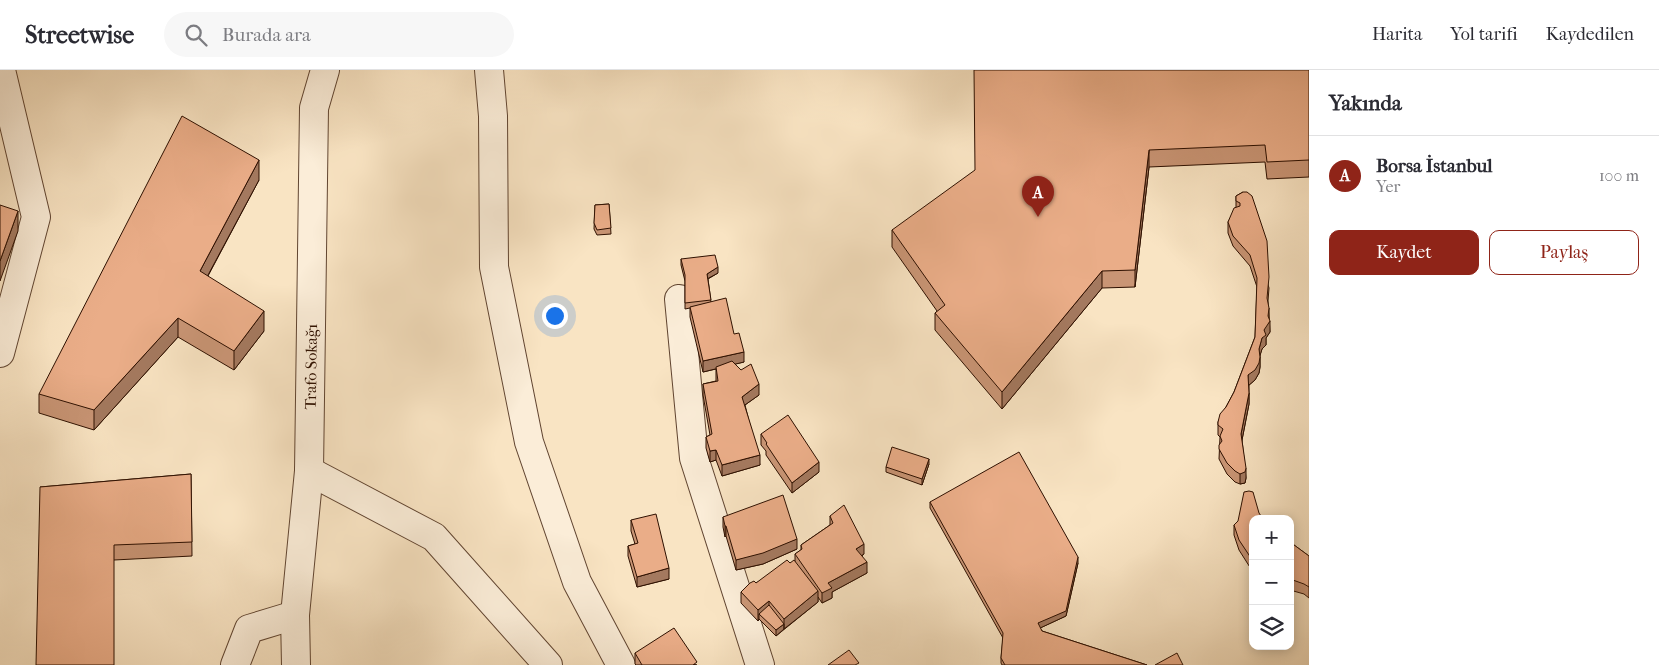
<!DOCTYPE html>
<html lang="tr">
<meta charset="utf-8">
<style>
:root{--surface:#fff;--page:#f7f7f7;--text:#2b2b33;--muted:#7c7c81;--line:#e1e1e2;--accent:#8f2418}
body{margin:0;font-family:"IM FELL French Canon",serif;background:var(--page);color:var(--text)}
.controls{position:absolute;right:15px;bottom:15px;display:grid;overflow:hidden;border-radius:10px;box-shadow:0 2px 12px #0003}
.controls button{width:45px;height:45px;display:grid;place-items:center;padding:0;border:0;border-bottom:1px solid var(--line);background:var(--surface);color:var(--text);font:25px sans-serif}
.you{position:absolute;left:554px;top:245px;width:18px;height:18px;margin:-12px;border:4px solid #fff;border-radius:50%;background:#1a73e8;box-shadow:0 0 0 8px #1a73e833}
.badge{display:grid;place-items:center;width:32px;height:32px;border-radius:50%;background:var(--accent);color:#fff;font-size:16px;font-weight:700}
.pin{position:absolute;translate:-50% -41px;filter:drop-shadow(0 1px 2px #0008)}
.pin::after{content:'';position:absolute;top:26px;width:18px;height:15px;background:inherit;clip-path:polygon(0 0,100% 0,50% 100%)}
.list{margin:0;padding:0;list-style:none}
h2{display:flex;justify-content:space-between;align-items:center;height:65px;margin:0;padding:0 20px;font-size:21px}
h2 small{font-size:16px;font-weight:400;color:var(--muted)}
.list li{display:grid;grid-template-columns:32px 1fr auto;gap:15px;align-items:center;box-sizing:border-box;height:80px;padding:0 20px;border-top:1px solid var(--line)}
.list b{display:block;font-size:19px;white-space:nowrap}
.list p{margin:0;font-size:16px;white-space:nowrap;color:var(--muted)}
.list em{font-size:16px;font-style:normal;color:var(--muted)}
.actions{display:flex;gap:10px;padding:15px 20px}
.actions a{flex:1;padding:11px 0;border:1px solid var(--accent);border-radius:10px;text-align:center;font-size:18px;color:var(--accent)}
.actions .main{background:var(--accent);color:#fff}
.icon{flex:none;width:28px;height:28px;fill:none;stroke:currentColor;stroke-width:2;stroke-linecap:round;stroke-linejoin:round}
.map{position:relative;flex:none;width:1309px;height:595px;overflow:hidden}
header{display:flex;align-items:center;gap:30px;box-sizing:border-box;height:70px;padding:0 25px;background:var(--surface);border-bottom:1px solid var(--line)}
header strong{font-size:24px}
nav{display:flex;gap:28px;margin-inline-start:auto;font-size:18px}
.search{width:350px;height:45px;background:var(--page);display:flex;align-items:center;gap:12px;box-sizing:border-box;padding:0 18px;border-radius:28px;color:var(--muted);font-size:19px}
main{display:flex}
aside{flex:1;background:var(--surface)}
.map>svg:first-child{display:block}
</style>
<header>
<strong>Streetwise</strong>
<div class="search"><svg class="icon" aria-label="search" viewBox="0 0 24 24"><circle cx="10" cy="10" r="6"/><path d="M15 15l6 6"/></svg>Burada ara</div>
<nav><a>Harita</a><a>Yol tarifi</a><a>Kaydedilen</a></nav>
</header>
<main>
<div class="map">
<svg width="1309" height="595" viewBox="0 0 1309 595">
<rect width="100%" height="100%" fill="#f9e4c3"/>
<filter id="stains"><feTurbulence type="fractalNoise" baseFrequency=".004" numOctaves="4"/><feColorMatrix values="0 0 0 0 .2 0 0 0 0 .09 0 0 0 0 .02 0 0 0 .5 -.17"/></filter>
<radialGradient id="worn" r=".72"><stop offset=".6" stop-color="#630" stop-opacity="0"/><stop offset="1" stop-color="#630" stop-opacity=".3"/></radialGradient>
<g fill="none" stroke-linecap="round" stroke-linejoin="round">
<!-- minor casing -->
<g stroke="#614531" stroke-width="30">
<g id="minor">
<path d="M 489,0 L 493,46 L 494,197 L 529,372 L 577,512 L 621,595"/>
<path d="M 679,229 L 694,388 L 760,595"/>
<path d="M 0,283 L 36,147 L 1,0"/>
<path d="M 309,401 L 434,467 L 548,595"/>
<path d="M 235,595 L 249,559 L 295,545"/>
<path id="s1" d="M 296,595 L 295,545 L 309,401 L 314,38 L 325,0"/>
</g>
</g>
<!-- minor -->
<use href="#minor" stroke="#fbedd8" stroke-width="28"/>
</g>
<!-- wall -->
<path fill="#c99575" stroke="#2e1000" d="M 1309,0 L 1309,107 L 1267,109 L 1265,92 L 1149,97 L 1135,217 L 1102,218 L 1002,339 L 935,260 L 935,243 L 937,241 L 892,177 L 892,160 Z
M 259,110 L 208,206 L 264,261 L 234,300 L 178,267 L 94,360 L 39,343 L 39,324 Z
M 1243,122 L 1269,218 L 1268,231 L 1270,262 L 1266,268 L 1266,275 L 1262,279 L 1260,285 L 1260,297 L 1259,303 L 1255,310 L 1249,315 L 1249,334 L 1242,370 L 1246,408 L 1245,413 L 1240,414 L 1235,412 L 1227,404 L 1219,389 L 1220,367 L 1218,365 L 1218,352 L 1234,322 L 1255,267 L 1257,217 L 1250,196 L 1233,176 L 1228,163 L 1228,152 L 1236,138 L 1236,126 Z
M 609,134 L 611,164 L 597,165 L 594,159 L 595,135 Z
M 681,189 L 718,203 L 708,209 L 711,232 L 744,292 L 735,294 L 759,325 L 745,335 L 760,395 L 722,406 L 716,390 L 710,392 L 706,378 L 706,367 L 710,365 L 703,325 L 703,314 L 716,311 L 716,299 L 703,302 L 690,247 L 690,238 L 685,239 L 685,211 L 681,195 Z
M 761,364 L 819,402 L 792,423 L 766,385 L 766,381 L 761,375 Z
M 929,394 L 922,415 L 886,402 L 886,397 Z
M 191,404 L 192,486 L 114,490 L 40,417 Z
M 930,432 L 1078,493 L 1066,546 L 1040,558 L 1042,561 L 1147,595 L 1002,595 L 1001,593 L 1001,588 L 1003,568 L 930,438 Z
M 1259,443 L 1253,449 L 1253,502 L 1239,480 L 1234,465 L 1234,455 Z
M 830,446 L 864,484 L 862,486 L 867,503 L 832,522 L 832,528 L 822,533 L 818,527 L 818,532 L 776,566 L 759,549 L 758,551 L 741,533 L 741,522 L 790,493 L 795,492 L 795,484 L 801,480 L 801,475 L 830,455 Z
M 723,447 L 797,479 L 763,494 L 736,500 L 726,466 L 725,467 L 723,457 Z
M 631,450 L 669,509 L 637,517 L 628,486 L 628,476 L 635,474 L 631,461 Z
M 1290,472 L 1309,486 L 1309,528 L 1304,524 L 1290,520 Z
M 635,583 L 697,595 L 636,595 L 635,594 Z"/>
<!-- shaded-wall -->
<path fill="#a4795f" stroke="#2e1000" d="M 1149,80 L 1149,97 L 1135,217 L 1135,200 Z
M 259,90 L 259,110 L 200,220 L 200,201 Z
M 18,141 L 18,161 L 0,211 L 0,191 Z
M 718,197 L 718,203 L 707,209 L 707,204 Z
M 1102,201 L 1102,218 L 1002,339 L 1002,322 Z
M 1269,238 L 1269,249 L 1268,254 L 1270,251 L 1270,262 L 1266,268 L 1266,275 L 1262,279 L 1259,289 L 1259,279 L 1264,260 Z
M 264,241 L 264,261 L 234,300 L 234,281 Z
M 178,248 L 178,267 L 94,360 L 94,340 Z
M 744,282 L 744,292 L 703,302 L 703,291 Z
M 1260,287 L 1260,297 L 1259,303 L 1255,310 L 1248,316 L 1248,305 Z
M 759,314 L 759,325 L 742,337 L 742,327 Z
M 1249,323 L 1249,334 L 1241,375 L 1241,364 Z
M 716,380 L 716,390 L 710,392 L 710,381 Z
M 760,385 L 760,395 L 722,406 L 722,395 Z
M 929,389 L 929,394 L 922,415 L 922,409 Z
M 819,392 L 819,402 L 792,423 L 792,413 Z
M 1246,398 L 1246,408 L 1245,413 L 1240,414 L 1240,404 Z
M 725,456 L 726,456 L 726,466 L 725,467 Z
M 797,469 L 797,479 L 763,494 L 736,500 L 736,490 Z
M 864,474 L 864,484 L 856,489 L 856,479 Z
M 1078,487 L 1078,493 L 1066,546 L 1038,559 L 1038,553 Z
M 867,492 L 867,503 L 832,522 L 832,528 L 822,533 L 822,523 L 828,513 Z
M 669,498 L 669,509 L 637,517 L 637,507 Z
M 818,521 L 818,532 L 784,559 L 784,549 Z
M 769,531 L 769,541 L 759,544 L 759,549 L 758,551 L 758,540 Z
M 784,554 L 784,559 L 776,566 L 776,560 Z"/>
<!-- building -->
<path fill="#eaad88" stroke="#2e1000" d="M 974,0 L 1309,0 L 1309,90 L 1267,92 L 1265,75 L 1149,80 L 1135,200 L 1102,201 L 1002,322 L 935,243 L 945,235 L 892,160 L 975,100 Z
M 182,46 L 259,90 L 200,201 L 264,241 L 234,281 L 178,248 L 94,340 L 39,324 Z
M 1243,122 L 1247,122 L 1252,126 L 1267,171 L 1269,207 L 1267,228 L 1269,238 L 1268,246 L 1270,251 L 1264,260 L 1266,265 L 1262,268 L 1259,279 L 1260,287 L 1259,293 L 1255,300 L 1248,305 L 1249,323 L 1241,364 L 1246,398 L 1245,402 L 1240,404 L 1235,401 L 1227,393 L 1219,379 L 1219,375 L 1222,371 L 1220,366 L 1223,359 L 1218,355 L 1218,352 L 1220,344 L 1226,337 L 1234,322 L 1255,267 L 1257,208 L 1250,185 L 1233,166 L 1228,152 L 1234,138 L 1240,136 L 1240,133 L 1236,131 L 1236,126 Z
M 609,134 L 611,158 L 597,160 L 594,153 L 595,135 Z
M 0,135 L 18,141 L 0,191 Z
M 715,185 L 718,197 L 707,204 L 711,230 L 685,233 L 685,205 L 681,189 Z
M 726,228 L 734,264 L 739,263 L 744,282 L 703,291 L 690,237 Z
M 732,291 L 741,300 L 751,294 L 759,314 L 742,327 L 760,385 L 722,395 L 716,380 L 710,381 L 706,367 L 712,364 L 703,314 L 718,311 L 716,297 Z
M 788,345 L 819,392 L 792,413 L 766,374 L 767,373 L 761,364 Z
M 892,377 L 929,389 L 922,409 L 886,397 Z
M 1019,382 L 1078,487 L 1066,541 L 1038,553 L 1042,561 L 1147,595 L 1005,595 L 1001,588 L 1003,563 L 930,432 Z
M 191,404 L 192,472 L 114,475 L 114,595 L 36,595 L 40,417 Z
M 1249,421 L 1253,422 L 1259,443 L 1263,449 L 1253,449 L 1253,491 L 1239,470 L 1234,455 L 1238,451 L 1244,422 Z
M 783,425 L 797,469 L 763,483 L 736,490 L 726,456 L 725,456 L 723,447 Z
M 844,435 L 864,474 L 856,479 L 867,492 L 828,513 L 832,518 L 822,523 L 795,484 L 802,479 L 801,475 L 833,453 L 830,446 Z
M 656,444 L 669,498 L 637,507 L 628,476 L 638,473 L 631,450 Z
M 1290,472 L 1309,486 L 1309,517 L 1304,514 L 1290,509 Z
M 787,490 L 790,493 L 794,490 L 818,521 L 784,549 L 769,531 L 758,540 L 741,522 L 750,513 L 754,511 L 756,513 Z
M 769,535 L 784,554 L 776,560 L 759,544 Z
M 674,558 L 697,592 L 693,595 L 642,595 L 635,583 Z
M 849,580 L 859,593 L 855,595 L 828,595 Z
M 1177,583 L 1183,595 L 1155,595 Z"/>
<g text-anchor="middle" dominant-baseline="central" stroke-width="5" stroke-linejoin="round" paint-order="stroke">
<!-- street labels -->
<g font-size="16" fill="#2e1000" stroke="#fbedd8">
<text stroke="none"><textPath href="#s1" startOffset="299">Trafo Sokağı</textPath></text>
</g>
</g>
<rect width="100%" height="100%" filter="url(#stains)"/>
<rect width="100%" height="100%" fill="url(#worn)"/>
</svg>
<div class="controls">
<button>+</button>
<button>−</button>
<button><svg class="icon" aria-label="layers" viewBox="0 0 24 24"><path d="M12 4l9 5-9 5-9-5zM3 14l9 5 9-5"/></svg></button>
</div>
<div class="you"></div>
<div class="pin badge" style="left:1038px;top:147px">A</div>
</div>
<aside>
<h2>Yakında<small></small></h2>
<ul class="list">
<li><span class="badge">A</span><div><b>Borsa İstanbul</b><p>Yer</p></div><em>100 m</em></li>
</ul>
<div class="actions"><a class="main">Kaydet</a><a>Paylaş</a></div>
</aside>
</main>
